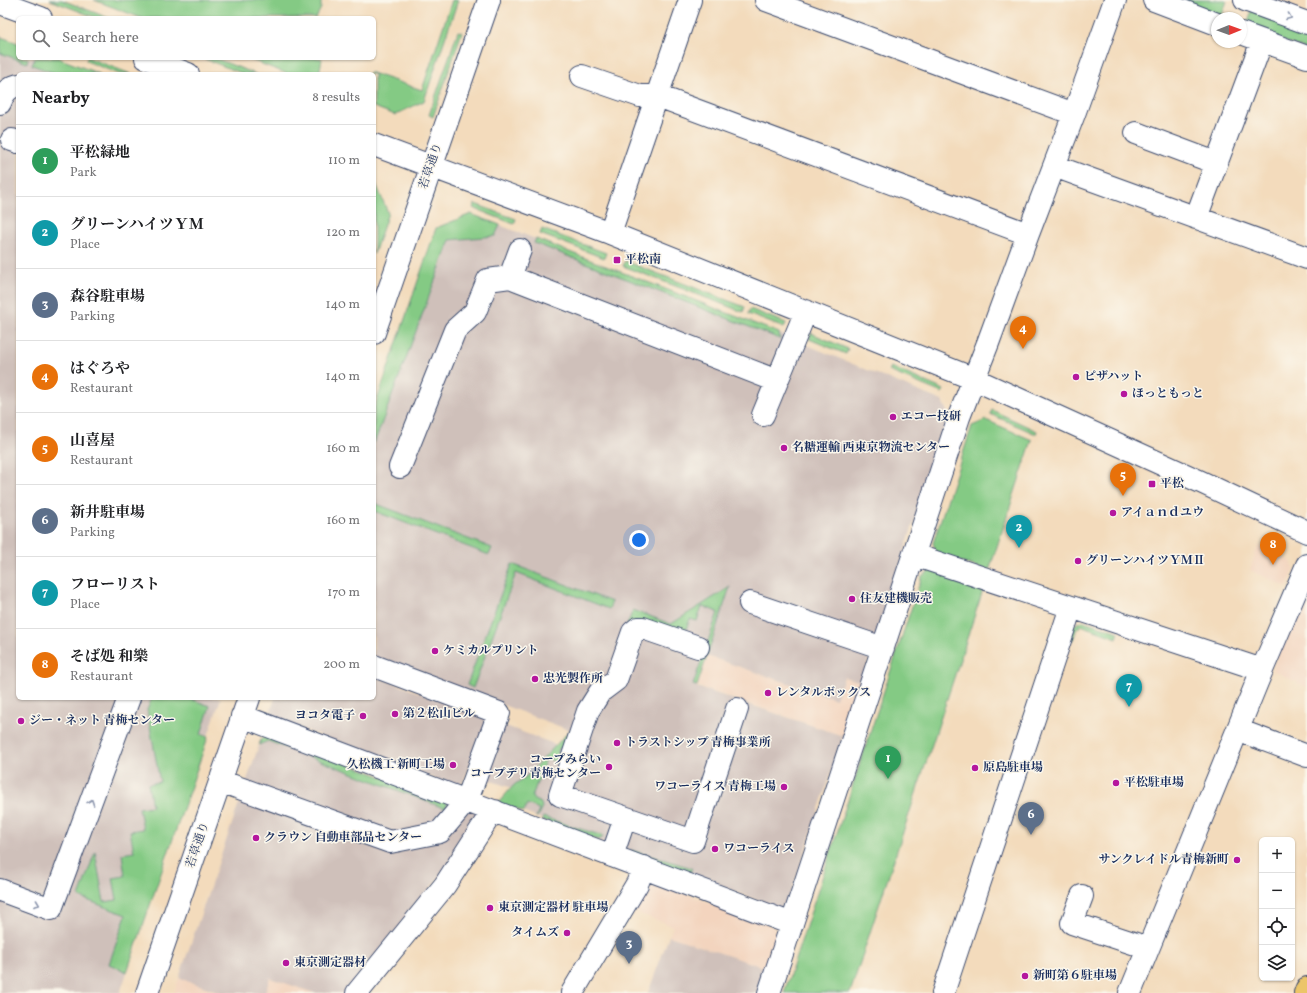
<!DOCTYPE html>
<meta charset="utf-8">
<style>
:root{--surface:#fff;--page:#f6f6f6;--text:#202124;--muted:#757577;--line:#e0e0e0;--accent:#2563eb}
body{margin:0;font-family:Vollkorn,"Noto Serif JP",serif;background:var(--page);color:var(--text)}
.controls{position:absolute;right:12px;bottom:12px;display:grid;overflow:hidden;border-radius:6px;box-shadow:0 1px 3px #0004}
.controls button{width:36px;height:36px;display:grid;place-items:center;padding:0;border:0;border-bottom:1px solid var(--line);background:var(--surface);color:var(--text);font:20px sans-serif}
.compass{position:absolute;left:1211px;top:12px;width:36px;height:36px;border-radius:50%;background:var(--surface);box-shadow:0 1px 3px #0004;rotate:89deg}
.you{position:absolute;left:639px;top:540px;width:14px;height:14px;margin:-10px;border:3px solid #fff;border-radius:50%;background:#1a73e8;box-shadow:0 0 0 6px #1a73e833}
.badge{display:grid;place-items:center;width:26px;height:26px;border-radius:50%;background:var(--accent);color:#fff;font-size:13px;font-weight:700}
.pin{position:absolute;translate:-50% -33px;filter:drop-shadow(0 1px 2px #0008)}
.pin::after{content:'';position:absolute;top:21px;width:14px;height:12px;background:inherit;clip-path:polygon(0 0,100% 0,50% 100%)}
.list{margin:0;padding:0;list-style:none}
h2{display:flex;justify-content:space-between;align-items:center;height:52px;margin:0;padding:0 16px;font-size:17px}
h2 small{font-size:13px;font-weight:400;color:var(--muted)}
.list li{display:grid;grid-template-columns:26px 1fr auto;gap:12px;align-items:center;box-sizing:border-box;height:72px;padding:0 16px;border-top:1px solid var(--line)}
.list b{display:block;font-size:15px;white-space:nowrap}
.list p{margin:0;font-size:13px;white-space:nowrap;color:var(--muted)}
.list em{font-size:13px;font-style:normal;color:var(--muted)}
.icon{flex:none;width:22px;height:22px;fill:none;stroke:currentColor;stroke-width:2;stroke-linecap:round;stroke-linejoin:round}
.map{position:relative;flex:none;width:1307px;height:993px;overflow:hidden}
.search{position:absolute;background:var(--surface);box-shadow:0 1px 3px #0004;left:16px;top:16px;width:360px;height:44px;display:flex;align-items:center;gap:10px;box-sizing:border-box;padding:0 14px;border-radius:6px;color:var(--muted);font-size:15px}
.panel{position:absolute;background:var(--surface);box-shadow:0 1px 3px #0004;left:16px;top:72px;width:360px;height:628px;border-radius:6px}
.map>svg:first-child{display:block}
</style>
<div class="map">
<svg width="1307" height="993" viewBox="0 0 1307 993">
<rect width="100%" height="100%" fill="#fbf7ec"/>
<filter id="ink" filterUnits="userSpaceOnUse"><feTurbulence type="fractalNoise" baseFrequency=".025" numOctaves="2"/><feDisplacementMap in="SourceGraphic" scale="8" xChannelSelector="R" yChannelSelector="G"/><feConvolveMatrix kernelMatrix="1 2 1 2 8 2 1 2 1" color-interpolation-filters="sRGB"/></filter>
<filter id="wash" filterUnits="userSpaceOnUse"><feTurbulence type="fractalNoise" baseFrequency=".012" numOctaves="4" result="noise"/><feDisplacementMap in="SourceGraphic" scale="16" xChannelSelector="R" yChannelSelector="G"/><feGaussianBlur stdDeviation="0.9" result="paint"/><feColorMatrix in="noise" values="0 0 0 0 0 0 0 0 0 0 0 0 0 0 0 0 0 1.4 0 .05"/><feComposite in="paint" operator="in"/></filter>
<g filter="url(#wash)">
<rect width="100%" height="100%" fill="#f3dbbc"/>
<!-- built -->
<path fill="#f3d4be" d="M 1258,546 L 1291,561 L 1294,570 L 1287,587 L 1250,570 Z
M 1307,586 L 1307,687 L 1272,670 Z
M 707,656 L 836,699 L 844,677 L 861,682 L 843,736 L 697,686 Z
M 655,882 L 772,926 L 777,935 L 766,968 L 669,936 L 673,926 L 632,911 L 647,885 Z
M 179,978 L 223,993 L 174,993 Z
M 270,978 L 314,993 L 265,993 Z"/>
<!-- industrial -->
<path fill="#cfc0ba" d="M 0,36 L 18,43 L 18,58 L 58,58 L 100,74 L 18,74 L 18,698 L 221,698 L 120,993 L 0,993 Z
M 471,214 L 783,335 L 942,401 L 949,416 L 861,682 L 844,677 L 836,699 L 707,656 L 697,687 L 843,736 L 787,905 L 780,908 L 498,803 L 512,788 L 483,778 L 503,725 L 557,745 L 569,730 L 374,656 L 374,409 L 436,228 Z
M 374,676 L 482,716 L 486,723 L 463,782 L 455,786 L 274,718 L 271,710 L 275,698 L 374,698 Z
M 269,735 L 485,815 L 351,993 L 314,993 L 270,978 L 265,993 L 223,993 L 179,978 L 261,739 Z
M 669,936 L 766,968 L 758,993 L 648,993 Z"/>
<!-- green -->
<path fill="#84ca84" stroke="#507c71" d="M 50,0 L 62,0 L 109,18 L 97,18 Z
M 94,0 L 321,0 L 321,8 L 316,18 L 141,18 Z
M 452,0 L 458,0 L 424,101 L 395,115 L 374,107 L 374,74 L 368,74 L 369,72 L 422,90 Z
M 1173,0 L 1225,0 L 1227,1 L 1221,18 Z
M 1252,10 L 1307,30 L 1307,50 L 1246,27 Z
M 458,31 L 462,32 L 433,117 L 429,115 Z
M 1,37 L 18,43 L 18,58 L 28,58 L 27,63 L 0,53 Z
M 35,58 L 58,58 L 100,74 L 57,74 L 32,65 Z
M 87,58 L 89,58 L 131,74 L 119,74 L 86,61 Z
M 202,58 L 214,58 L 256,74 L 244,74 Z
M 246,58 L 321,58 L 322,59 L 319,74 L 288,74 Z
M 374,179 L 388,213 L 374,254 Z
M 475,204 L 516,219 L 514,224 L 473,208 Z
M 471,214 L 500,225 L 495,236 L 450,240 L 374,444 L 374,409 L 436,228 Z
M 542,229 L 606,253 L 604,258 L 540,234 Z
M 536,239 L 779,333 L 780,339 L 534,243 Z
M 625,261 L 745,307 L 743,312 L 623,266 Z
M 750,309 L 786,323 L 784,328 L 748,314 Z
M 811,333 L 848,349 L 846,354 L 809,339 Z
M 891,367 L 944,390 L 942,393 L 889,371 Z
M 992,410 L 1037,431 L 1036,434 L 990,414 Z
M 986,420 L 1032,440 L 989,571 L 937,554 L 933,543 L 972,426 Z
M 374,503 L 492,548 L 489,555 L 374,511 Z
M 512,564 L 612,602 L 609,609 L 516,573 L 473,688 L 467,685 Z
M 931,570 L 984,587 L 850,993 L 784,993 L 922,576 Z
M 730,587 L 697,686 L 693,685 L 718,612 L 702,606 L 697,621 L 690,619 L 685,633 L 627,625 L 633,610 L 671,624 Z
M 1083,621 L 1119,632 L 1117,638 L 1080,625 L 1079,628 L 1077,628 L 1073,640 L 1069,639 L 1074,625 Z
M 152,698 L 188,698 L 210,706 L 201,734 L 208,737 L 127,972 L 109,964 L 126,915 L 79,897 L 95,852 L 104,902 L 117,900 L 113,878 L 125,876 L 122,854 L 134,852 L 130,831 L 143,829 L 139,808 L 152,806 L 148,784 L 160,782 L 147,710 Z
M 570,730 L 563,749 L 559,748 L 556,757 L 560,759 L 560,760 L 556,762 L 548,759 L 545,761 L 532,797 L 534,800 L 541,803 L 542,807 L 537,817 L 536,817 L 539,809 L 527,804 L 524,812 L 498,803 L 514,785 L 528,775 Z
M 269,735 L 448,801 L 446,807 L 444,808 L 268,741 L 259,745 L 261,739 Z
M 543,817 L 603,836 L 602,838 L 598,840 L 542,820 Z
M 631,850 L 692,868 L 689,875 L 632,853 Z"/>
</g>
<g filter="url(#ink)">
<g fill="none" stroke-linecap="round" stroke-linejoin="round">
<!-- minor casing -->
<g stroke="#3b496c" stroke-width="24">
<path id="minor" d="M 766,0 L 1074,114
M 1154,0 L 1217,24
M 1245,0 L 1307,23
M 0,3 L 41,18
M 1241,33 L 1307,57
M 146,58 L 188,74
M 582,76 L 640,96 L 658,96 L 1028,234
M 0,103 C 4,93 7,88 18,85
M 1136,133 L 1216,163
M 12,140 L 18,142
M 374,145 L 610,233 L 974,379 L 1201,482 L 1307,532
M 1054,166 L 1307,258
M 1196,218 L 1262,41
M 610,233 L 690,0
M 510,277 L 520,250
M 374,333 L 489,0
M 763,415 L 806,311
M 400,467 L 455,330 L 475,312 L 488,280 L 510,277 L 777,381
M 914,555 L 1262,670
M 750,603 L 883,648
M 698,647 L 643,628 L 638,628 L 633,632 L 616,680 L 600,692 L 588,711 L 560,795 L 693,841 L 737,709
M 242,716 L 792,924
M 1238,730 L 1307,756
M 220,781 L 390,842 L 440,832 L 467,800 L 499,713 L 374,666
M 612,856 L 625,818
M 0,890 L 51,909 L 129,698
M 1082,896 L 1072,923 L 1148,948
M 147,993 L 249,698
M 357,993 L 445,885 L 487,820 L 495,811
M 572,993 L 637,884 L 644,867
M 769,993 L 959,417 L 988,343 L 1028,234 L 1074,114 L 1115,0
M 943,993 L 1071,607
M 1130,993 L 1262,670 L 1307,565"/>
</g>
<!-- major casing -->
<g stroke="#3b496c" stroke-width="24">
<path id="major" d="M 1305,993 L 1307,988"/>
</g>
<!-- minor -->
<use href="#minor" stroke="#fff" stroke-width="22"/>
<!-- major -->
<use href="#major" stroke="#ecc569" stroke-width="22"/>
</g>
<!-- one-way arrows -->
<defs><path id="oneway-chevron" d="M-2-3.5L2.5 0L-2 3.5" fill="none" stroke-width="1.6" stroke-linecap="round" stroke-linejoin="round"/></defs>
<g stroke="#8d97ae">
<use href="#oneway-chevron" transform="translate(1289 17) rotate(21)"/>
<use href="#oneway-chevron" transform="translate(91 802) rotate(-70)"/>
<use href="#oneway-chevron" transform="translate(37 904) rotate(21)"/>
</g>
</g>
<!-- markers -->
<g fill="#b5179e" stroke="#fbf7ec" stroke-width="1.5">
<rect x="613" y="256" width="8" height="8" rx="2"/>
<circle cx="1076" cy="377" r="4"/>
<circle cx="1124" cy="394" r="4"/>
<circle cx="893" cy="417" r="4"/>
<circle cx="784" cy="448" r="4"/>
<rect x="1148" y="480" width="8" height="8" rx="2"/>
<circle cx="1113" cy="513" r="4"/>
<circle cx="1078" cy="561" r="4"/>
<circle cx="852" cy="599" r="4"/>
<circle cx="435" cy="651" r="4"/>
<circle cx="535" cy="679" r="4"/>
<circle cx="768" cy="693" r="4"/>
<circle cx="395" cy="714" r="4"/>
<circle cx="363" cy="716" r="4"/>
<circle cx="21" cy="721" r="4"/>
<circle cx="617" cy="743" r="4"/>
<circle cx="453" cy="765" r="4"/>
<circle cx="609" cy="767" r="4"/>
<circle cx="975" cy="768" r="4"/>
<circle cx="1116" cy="783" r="4"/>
<circle cx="784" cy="787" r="4"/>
<circle cx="256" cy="838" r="4"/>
<circle cx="715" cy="849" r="4"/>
<circle cx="1237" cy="860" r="4"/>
<circle cx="490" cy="908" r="4"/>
<circle cx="567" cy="933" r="4"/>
<circle cx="286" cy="963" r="4"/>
<circle cx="1025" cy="976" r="4"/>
</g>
<g text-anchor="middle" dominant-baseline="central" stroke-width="3" stroke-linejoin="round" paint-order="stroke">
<!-- street labels -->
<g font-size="12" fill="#1b2f5e" stroke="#fbf7ec">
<text transform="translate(431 166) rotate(-71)">若草通り</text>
<text transform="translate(198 845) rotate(-71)">若草通り</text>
</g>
<!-- poi labels -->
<g font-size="12" font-weight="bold" fill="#1b2f5e" stroke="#fbf7ec" text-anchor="start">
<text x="625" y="260">平松南</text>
<text x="1084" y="377">ピザハット</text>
<text x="1132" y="394">ほっともっと</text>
<text x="901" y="417">エコー技研</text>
<text x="792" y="448">名糖運輸 西東京物流センター</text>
<text x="1160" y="484">平松</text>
<text x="1121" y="513">アイａｎｄユウ</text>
<text x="1086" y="561">グリーンハイツＹＭⅡ</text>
<text x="860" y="599">住友建機販売</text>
<text x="443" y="651">ケミカルプリント</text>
<text x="543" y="679">忠光製作所</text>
<text x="776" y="693">レンタルボックス</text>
<text x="403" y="714">第２松山ビル</text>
<text x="355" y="716" text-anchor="end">ヨコタ電子</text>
<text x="29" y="721">ジー・ネット 青梅センター</text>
<text x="625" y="743">トラストシップ 青梅事業所</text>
<text x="601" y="760" text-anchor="end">コープみらい<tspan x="601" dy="14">コープデリ青梅センター</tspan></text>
<text x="445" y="765" text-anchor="end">久松機工 新町工場</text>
<text x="983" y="768">原島駐車場</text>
<text x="1124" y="783">平松駐車場</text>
<text x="776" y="787" text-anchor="end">ワコーライス 青梅工場</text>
<text x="264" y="838">クラウン 自動車部品センター</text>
<text x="723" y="849">ワコーライス</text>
<text x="1229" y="860" text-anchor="end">サンクレイドル青梅新町</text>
<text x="498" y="908">東京測定器材 駐車場</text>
<text x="559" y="933" text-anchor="end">タイムズ</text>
<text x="294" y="963">東京測定器材</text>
<text x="1033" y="976">新町第６駐車場</text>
</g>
</g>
</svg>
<div class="controls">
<button>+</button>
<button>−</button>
<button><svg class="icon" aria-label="locate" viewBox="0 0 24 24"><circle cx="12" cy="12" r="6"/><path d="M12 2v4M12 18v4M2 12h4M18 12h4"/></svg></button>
<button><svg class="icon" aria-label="layers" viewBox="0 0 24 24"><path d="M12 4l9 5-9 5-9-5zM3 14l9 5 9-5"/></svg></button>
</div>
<svg class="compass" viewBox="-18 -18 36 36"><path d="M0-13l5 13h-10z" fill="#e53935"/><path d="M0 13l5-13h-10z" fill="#757577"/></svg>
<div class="you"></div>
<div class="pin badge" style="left:888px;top:779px;background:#2e9e5b">1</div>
<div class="pin badge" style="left:1019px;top:548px;background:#0f9aa8">2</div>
<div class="pin badge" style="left:629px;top:964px;background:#5c6f8a">3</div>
<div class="pin badge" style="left:1023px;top:349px;background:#e8710a">4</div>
<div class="pin badge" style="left:1123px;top:496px;background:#e8710a">5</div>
<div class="pin badge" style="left:1031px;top:835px;background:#5c6f8a">6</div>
<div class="pin badge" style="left:1129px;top:707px;background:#0f9aa8">7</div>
<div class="pin badge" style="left:1273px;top:565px;background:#e8710a">8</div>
<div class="search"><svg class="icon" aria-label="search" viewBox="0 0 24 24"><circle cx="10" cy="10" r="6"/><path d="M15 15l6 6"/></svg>Search here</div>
<section class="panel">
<h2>Nearby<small>8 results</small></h2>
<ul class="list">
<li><span class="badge" style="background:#2e9e5b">1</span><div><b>平松緑地</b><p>Park</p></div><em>110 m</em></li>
<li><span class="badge" style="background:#0f9aa8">2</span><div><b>グリーンハイツＹＭ</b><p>Place</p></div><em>120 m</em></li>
<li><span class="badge" style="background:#5c6f8a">3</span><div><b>森谷駐車場</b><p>Parking</p></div><em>140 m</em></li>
<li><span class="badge" style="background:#e8710a">4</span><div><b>はぐろや</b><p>Restaurant</p></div><em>140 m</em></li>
<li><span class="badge" style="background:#e8710a">5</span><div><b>山喜屋</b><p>Restaurant</p></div><em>160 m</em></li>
<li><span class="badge" style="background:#5c6f8a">6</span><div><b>新井駐車場</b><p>Parking</p></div><em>160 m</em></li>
<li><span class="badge" style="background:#0f9aa8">7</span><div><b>フローリスト</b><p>Place</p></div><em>170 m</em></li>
<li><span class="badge" style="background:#e8710a">8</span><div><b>そば処 和樂</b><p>Restaurant</p></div><em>200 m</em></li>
</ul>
</section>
</div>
